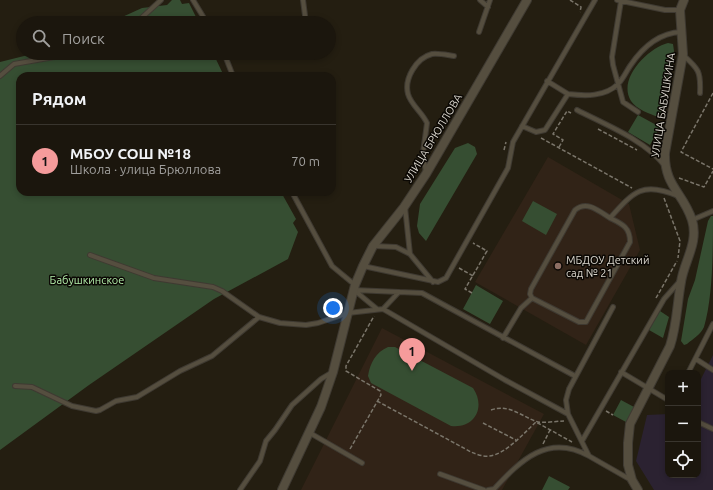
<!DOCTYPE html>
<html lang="ru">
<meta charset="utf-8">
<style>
:root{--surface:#1b160d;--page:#241f16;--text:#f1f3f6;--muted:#a09f9d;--line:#39352e;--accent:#f59b9b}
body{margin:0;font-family:Ubuntu,sans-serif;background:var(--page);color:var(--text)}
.controls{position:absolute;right:12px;bottom:12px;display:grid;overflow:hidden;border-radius:8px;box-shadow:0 2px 6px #0003}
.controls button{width:36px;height:36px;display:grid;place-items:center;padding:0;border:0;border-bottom:1px solid var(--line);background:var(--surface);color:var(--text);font:20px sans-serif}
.you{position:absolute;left:333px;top:308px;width:14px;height:14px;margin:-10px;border:3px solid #fff;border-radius:50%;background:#1a73e8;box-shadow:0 0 0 6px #1a73e833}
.badge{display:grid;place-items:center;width:26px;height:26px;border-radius:50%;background:var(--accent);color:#111;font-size:13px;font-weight:700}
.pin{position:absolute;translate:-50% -33px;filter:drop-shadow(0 1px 2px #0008)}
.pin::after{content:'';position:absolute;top:21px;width:14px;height:12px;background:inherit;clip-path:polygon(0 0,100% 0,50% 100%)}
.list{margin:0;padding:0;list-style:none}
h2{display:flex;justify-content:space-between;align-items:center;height:52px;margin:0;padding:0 16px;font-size:17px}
h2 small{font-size:13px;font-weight:400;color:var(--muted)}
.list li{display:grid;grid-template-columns:26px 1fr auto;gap:12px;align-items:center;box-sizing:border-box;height:72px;padding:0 16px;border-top:1px solid var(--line)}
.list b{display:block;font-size:15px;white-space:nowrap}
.list p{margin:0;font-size:13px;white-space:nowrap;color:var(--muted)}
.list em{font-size:13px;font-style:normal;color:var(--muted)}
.icon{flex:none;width:22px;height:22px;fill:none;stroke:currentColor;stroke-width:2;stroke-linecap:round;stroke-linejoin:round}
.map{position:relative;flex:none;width:713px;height:490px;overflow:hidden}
.search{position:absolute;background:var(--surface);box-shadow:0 2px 6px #0003;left:16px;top:16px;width:320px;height:44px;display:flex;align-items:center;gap:10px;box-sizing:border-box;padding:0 14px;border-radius:22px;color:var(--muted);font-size:15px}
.panel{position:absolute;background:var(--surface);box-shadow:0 2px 6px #0003;left:16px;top:72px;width:320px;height:124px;border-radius:12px}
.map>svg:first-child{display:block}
</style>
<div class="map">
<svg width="713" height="490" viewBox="0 0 713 490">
<rect width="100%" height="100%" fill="#241e11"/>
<!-- commercial -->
<path fill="#2b2231" d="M 713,355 L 713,490 L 654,490 L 636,461 L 647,415 L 668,414 L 668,475 L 698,475 L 698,385 Z"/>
<!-- education -->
<path fill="#312317" d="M 548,157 L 629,204 L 640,250 L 586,345 L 475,282 Z
M 382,328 L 544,414 L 502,490 L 301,490 Z"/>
<!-- green -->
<path fill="#364e32" d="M 172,0 L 180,0 L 182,4 L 189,3 L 199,23 L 109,23 L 142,8 L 167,5 Z
M 668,43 L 673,44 L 674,51 L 665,111 L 661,118 L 658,117 C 650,114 636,109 631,101 C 617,79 648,48 668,43 Z
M 36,53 L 213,53 L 224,76 L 20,76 L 20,192 L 281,192 L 296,219 L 293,223 L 298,232 L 288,259 L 214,299 L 89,385 L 0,450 L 0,62 Z
M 638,115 L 660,127 L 650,145 L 628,132 Z
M 468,143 L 475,147 L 477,154 L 426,241 L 419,233 L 417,226 L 420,204 L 455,148 Z
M 533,201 L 557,214 L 546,235 L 522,221 Z
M 711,216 L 713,216 C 713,249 713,297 704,327 C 701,334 693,339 687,344 L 684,345 L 681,341 L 688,299 L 695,280 L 708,221 Z
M 476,285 L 503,301 L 490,324 L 463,309 Z
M 660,311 L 669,317 L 663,338 L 649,330 Z
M 388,347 L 395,347 L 473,388 C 486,407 475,429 451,426 L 371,383 L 368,376 C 370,363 376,352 388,347 Z
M 621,400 L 634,407 L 626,422 L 613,415 Z
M 549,476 L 570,487 L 568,490 L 542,490 Z"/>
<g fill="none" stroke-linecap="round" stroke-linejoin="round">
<!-- lane casing -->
<g stroke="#3f3a32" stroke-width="6">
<path id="lane" d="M 193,0 L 207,23
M 303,0 L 306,23
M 480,0 L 488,7
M 617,0 L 665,10 L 680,10
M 621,1 L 612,57 L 613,65 L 623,102 L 638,112
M 136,23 L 161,0
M 479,32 L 490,0
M 224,53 L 233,76
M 683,55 C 699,69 701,72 700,93
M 0,76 L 14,64 L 77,53
M 547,81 L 568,94
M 577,110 C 606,125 645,140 665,166
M 522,126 L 536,132 L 545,130 L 568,94 C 585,96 605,97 618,84 C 623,79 626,72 630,66 C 642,48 659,33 681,32
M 426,173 L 423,153 L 427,123 C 422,112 411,105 408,94 C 404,79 416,58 432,54 C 438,53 447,55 454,56
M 292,192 L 332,266 L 355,285
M 405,207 L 410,254 L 433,282
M 610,218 C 622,224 630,227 630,242 L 586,322 L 579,322 L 532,298 L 530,294 L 531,289 L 575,210 C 587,200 599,211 610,218 C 634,191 643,181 678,196
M 692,220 L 713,211
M 374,246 L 396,247 L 410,254
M 90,255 L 154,278 L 213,287 L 222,291 L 259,317 L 280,323 L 306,325 L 318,323 L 348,313 L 383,309 L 505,380 L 568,414 L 589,456 L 631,480
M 363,266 L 438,282 L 446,278 L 508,168 L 513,142 L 595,0
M 354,290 L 399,292
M 354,290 L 377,309
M 383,309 L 399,292 L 422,293 L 575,376
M 503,338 L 521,308 L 532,298
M 696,359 L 713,370
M 621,372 L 668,400
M 688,373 L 713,324
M 15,386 L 32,387 L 72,406 L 96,411 L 100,410 L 116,401 L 137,397 L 180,371 L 212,356 L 259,317
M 568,414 L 566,400 L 569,389 L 613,307
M 698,422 L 713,429
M 310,433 L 362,463
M 582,441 L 664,299 L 680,281
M 440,474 L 484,490
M 240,490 L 260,461 L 266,441 L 275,430 L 292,405 L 321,379 L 331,373
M 488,490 L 494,489 C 521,460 548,433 589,456"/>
</g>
<!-- street casing -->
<g stroke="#3f3a32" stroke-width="10">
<path id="street" d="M 282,490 L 321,407 L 333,372 L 355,285 L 363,266 L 373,246 L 404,207 L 426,174 L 527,0
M 638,490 L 632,480 L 628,465 L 628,443 L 630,424 L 670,346 C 677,325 677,304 681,282 C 684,261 699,243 692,220 C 683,192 664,186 665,153 L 683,54 L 680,10 L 684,0"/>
</g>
<!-- path -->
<path stroke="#7a756a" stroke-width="1.5" stroke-dasharray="4 2" stroke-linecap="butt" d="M 570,0 L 581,7 L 580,12
M 713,93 L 681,152 L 713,169
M 598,129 L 637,150
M 541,138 L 632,188
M 559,147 L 563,140 L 553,134 L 567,111 L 571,113
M 504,150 L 506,142
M 679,178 L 704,187 L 713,171
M 664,198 L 680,241 L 678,258
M 459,268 L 473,276
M 472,293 L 465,289 L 487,251 L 473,243
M 656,298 L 677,261
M 377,401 L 471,452 C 476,454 483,457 489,456 C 505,455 525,432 536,422 L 572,442
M 491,410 C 508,404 520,415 535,421 C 543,424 555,421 564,421
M 606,411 L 613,415
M 483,423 L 516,440
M 543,444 L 550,430
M 350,449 L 381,395 L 380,391 L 346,371 L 346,366 L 374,316"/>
<!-- lane -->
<use href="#lane" stroke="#554e3f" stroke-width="4"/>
<!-- street -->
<use href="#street" stroke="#554e3f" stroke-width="8"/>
</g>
<!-- markers -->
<circle fill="#8d6e63" stroke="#0b0804" stroke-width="1.5" cx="558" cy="266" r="4"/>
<g text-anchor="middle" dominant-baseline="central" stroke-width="3" stroke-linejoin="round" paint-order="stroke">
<!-- street labels -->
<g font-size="11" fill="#dcd8cf" stroke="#0b0804">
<text transform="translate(663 105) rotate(-81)">УЛИЦА БАБУШКИНА</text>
<text transform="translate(433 138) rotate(-59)">УЛИЦА БРЮЛЛОВА</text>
</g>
<!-- poi labels -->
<g font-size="11" fill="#dcd8cf" stroke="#0b0804" text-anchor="start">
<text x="566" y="260">МБДОУ Детский<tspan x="566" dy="13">сад № 21</tspan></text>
</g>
<!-- park labels -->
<g font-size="11" fill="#b3edaa" stroke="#0b0804">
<text x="87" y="280">Бабушкинское</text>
</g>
</g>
</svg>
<div class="controls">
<button>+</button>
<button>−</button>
<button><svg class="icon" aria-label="locate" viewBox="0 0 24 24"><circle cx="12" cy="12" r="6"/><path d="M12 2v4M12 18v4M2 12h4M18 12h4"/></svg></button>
</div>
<div class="you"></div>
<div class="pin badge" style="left:412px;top:371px">1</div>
<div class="search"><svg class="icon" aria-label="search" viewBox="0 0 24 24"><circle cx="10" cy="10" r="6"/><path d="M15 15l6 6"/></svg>Поиск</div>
<section class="panel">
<h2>Рядом<small></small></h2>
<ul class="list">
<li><span class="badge">1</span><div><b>МБОУ СОШ №18</b><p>Школа · улица Брюллова</p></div><em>70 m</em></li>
</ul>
</section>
</div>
